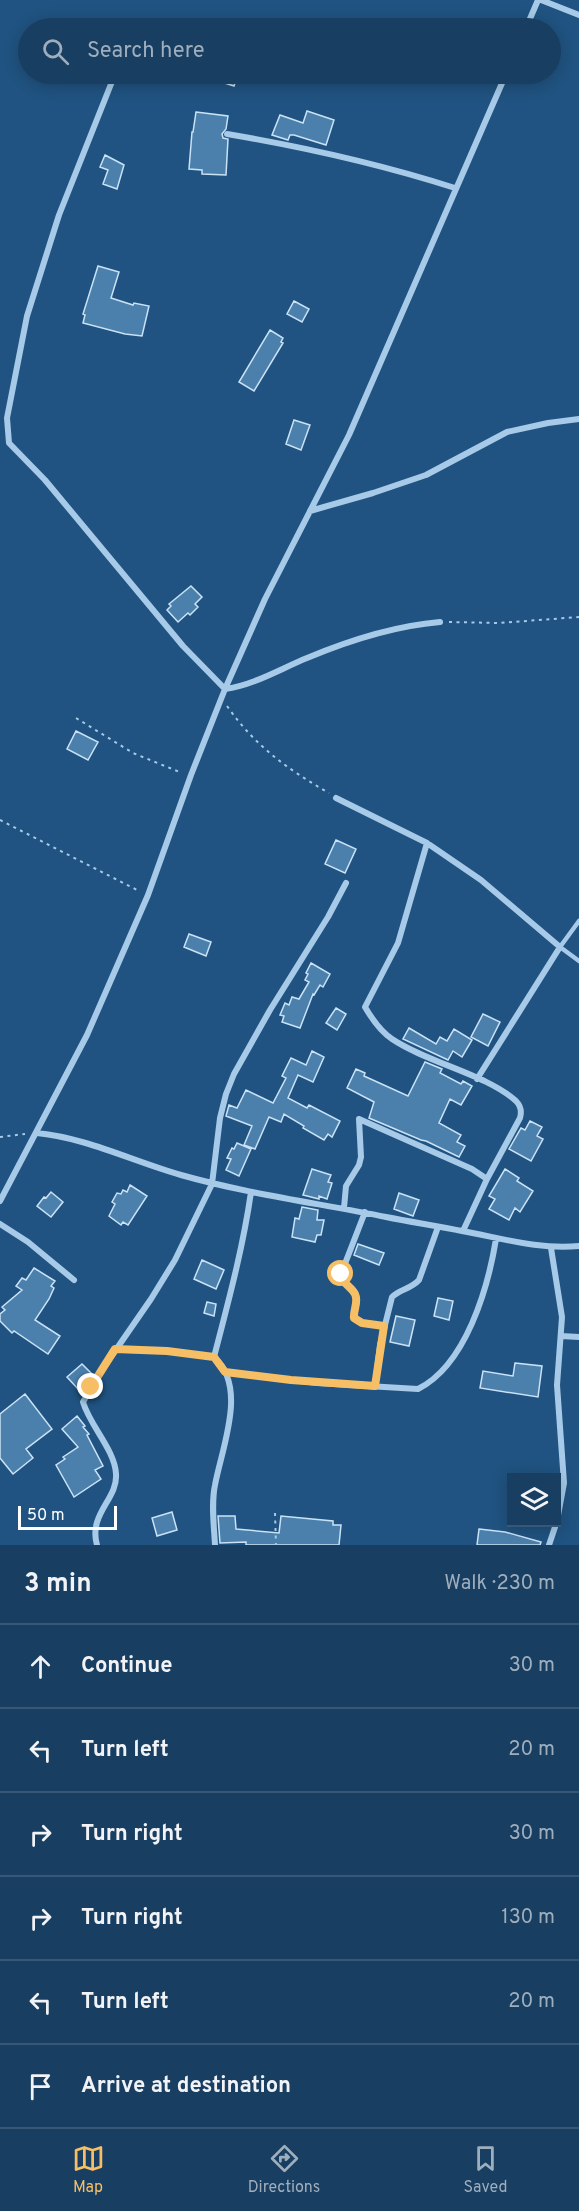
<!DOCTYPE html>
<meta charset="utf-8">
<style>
:root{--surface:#183e61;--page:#214567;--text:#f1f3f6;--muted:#9faebd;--line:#365776;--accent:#f6bf66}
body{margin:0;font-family:Overpass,sans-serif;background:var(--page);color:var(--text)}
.controls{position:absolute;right:18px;bottom:18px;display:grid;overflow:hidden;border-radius:0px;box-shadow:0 3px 15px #0003}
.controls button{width:54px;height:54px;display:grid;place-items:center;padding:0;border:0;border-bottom:2px solid var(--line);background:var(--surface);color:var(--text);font:30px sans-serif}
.scale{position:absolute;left:18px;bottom:15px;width:99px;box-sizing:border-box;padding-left:6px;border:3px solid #fff;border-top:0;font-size:16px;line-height:21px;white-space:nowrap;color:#fff;-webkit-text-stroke:4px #205381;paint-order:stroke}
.stop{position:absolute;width:18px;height:18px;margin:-14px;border:4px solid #f6bf66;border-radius:50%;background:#fff}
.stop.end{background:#f6bf66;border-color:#fff;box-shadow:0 2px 6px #0008}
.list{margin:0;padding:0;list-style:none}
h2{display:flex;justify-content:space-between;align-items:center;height:78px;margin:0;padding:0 24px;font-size:26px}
h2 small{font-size:20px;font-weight:400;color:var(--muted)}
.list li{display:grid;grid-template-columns:39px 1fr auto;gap:18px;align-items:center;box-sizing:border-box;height:84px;padding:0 24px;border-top:2px solid var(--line)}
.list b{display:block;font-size:22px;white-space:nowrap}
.list em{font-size:20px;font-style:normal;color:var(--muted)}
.icon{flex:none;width:33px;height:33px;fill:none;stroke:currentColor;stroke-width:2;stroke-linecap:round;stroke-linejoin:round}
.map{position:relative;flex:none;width:579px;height:1545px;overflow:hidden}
.search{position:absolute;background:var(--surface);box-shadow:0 3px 15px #0003;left:18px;right:18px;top:18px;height:66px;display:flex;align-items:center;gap:15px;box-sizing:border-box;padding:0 21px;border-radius:33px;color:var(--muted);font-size:22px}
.sheet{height:582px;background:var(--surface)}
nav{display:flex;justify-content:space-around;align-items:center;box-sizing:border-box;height:84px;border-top:2px solid var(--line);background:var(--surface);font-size:16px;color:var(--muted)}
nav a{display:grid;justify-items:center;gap:3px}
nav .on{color:var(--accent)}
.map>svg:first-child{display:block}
</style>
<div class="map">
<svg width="579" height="1545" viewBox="0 0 579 1545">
<rect width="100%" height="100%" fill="#205381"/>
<!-- building -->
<path fill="#4c80ac" stroke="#cae2f6" stroke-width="1.5" d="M 204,74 L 238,74 L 234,86 L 203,76 Z
M 307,111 L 334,120 L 326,145 L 294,135 L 290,135 L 288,140 L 272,135 L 280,115 L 303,123 Z
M 196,112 L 228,116 L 226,129 L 222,134 L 223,138 L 228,139 L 226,175 L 202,174 L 202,170 L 189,169 L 192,132 L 193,132 Z
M 105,155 L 124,165 L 117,189 L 103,184 L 108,170 L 100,167 Z
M 98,266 L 119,272 L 111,298 L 133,305 L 134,303 L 149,306 L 142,336 L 125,334 L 83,323 L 85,315 L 83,314 Z
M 294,301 L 309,309 L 302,322 L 287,314 Z
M 270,330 L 283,338 L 281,342 L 283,343 L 254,391 L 239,382 Z
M 294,420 L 310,425 L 301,450 L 286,444 Z
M 191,586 L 202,597 L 195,604 L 198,607 L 190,615 L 188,613 L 178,622 L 167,610 L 171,606 L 169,604 Z
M 76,731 L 98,742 L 88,760 L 67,749 Z
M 336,840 L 356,849 L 345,873 L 325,864 Z
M 189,934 L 211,942 L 206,956 L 184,947 Z
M 311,963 L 330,974 L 323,987 L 320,985 L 314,995 L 313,994 L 300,1028 L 282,1022 L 284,1016 L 280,1015 L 285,1003 L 289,1005 L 292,997 L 299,999 L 309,982 L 305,980 L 308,974 L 306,973 Z
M 336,1008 L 346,1014 L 337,1030 L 326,1023 Z
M 483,1014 L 500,1022 L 488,1046 L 471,1037 Z
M 409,1028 L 436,1044 L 440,1037 L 447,1041 L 454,1029 L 472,1040 L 462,1057 L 453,1051 L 448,1060 L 403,1039 Z
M 312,1051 L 324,1057 L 313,1082 L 298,1075 L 288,1098 L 307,1108 L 309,1105 L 340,1121 L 332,1137 L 328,1134 L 324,1140 L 303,1128 L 304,1126 L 284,1114 L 281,1122 L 269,1117 L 255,1149 L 244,1145 L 252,1126 L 226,1116 L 229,1105 L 237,1108 L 246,1090 L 273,1103 L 286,1078 L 282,1076 L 291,1058 L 306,1065 Z
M 425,1062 L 442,1069 L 440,1073 L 461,1084 L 463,1081 L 472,1086 L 461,1105 L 450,1099 L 439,1123 L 461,1135 L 457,1142 L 465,1146 L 459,1157 L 426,1141 L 421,1140 L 369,1118 L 374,1102 L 347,1088 L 356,1069 L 365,1073 L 364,1076 L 408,1096 Z
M 530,1121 L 542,1127 L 537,1136 L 543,1139 L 531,1161 L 509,1149 L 521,1128 L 525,1130 Z
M 237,1143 L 251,1149 L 239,1176 L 226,1170 L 231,1159 L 227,1158 L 232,1148 L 234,1149 Z
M 312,1169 L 331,1175 L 328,1182 L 332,1183 L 327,1199 L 319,1196 L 319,1199 L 303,1195 Z
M 505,1169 L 519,1178 L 517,1181 L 533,1191 L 520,1212 L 515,1208 L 509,1220 L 489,1209 L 495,1199 L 489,1196 Z
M 130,1185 L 147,1196 L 128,1225 L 123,1222 L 121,1225 L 109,1216 L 115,1204 L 112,1202 L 117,1193 L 121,1194 L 123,1190 L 127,1192 Z
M 51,1192 L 63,1202 L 51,1217 L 37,1206 L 44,1197 L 46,1198 Z
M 399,1193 L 419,1200 L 413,1216 L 394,1209 Z
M 302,1207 L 318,1210 L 317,1220 L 324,1220 L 321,1235 L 317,1235 L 315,1242 L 292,1237 L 295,1218 L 299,1219 Z
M 358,1244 L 384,1253 L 379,1265 L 354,1255 Z
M 202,1260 L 224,1270 L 216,1289 L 194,1279 Z
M 34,1268 L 55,1281 L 51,1286 L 54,1288 L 49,1299 L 35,1320 L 60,1336 L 48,1354 L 14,1331 L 12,1333 L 0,1321 L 0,1314 L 5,1310 L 2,1307 L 22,1290 L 16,1286 L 22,1278 L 26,1280 Z
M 438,1298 L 453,1301 L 449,1320 L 434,1316 Z
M 207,1302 L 216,1304 L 214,1316 L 204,1313 Z
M 396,1316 L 415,1320 L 409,1346 L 390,1342 Z
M 515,1363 L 542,1366 L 538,1397 L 480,1388 L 483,1371 L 513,1376 Z
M 82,1364 L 93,1375 L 78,1389 L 67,1377 Z
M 25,1394 L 52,1429 L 26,1449 L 33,1458 L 13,1474 L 0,1458 L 0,1414 Z
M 77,1416 L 85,1426 L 83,1427 L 89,1434 L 87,1435 L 103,1466 L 95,1470 L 101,1479 L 74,1497 L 56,1465 L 65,1459 L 63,1457 L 78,1447 L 62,1429 Z
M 172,1512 L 177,1530 L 157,1536 L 152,1518 Z
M 218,1516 L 235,1516 L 236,1529 L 279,1533 L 281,1516 L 333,1521 L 333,1525 L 341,1525 L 339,1545 L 246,1545 L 246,1542 L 220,1543 Z
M 479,1529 L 505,1532 L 541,1542 L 540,1545 L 477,1545 Z"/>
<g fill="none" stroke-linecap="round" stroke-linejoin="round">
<!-- path -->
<path stroke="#a6cae8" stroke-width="2" stroke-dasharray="3 4.5" stroke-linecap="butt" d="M 449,622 L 499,623 L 579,617
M 227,706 C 255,746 287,769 329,793
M 76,718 L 133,753 L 182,773
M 0,820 L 139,891
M 0,1137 L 25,1134
M 275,1513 L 276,1545"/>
<!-- lane -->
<path stroke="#a6cae8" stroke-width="4.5" d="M 579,921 L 560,947 L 579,961"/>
<!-- street -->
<path stroke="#a6cae8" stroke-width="6" d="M 541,0 L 579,15
M 526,28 L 538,0
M 115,74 L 59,215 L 27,316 L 7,418 L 9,443 L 45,480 L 183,646 L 225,689 C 254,685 280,669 307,658 C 350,640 393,626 440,622
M 227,134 C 304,147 380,164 455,188
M 310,511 L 373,493 L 426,475 L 507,432 L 548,423 L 579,419
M 336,798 L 427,843 L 481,880 L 560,947 L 477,1079
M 427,843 L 398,943 L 365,1007 C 372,1019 380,1031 392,1039 C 428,1063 486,1074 516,1101 C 521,1106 522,1111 520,1118 L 487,1179 L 463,1231
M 359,1119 L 472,1169 L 487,1179
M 37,1133 C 87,1138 132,1161 181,1175 C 248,1194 317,1203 386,1217 C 411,1222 437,1226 462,1231 C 501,1238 539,1250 579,1246
M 0,1201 L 87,1035 L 148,895 L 191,775 L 225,689 L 265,599 L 349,435 L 506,74
M 344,1208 L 346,1186 L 359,1165 L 361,1157 L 359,1119
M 365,1212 L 341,1274 C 342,1284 351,1286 355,1294 C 359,1302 353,1310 354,1318 L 362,1323 L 384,1326
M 0,1224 L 28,1242 L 74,1280
M 561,1336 L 579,1337
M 115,1349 L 167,1351 L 214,1357 C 248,1387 222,1447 215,1485 C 211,1504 214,1526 215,1545
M 214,1357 C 228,1303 243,1248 251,1192
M 225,1372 L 317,1383 L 418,1389 C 466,1365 488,1288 496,1239
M 375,1386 L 380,1345 L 392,1297 C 400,1289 411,1289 419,1280 L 438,1227
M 97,1545 C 88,1514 118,1499 116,1474 C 115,1450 90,1426 83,1402 L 104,1367 L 151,1299 L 175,1260 L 212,1184 L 220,1118 L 226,1094 L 234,1074 L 270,1010 L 328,917 L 346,883
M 549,1545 L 557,1521 L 564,1483 L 557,1385 L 562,1317 L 551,1248"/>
</g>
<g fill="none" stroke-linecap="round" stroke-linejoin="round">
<!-- route -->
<path stroke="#f6bf66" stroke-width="8" d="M 91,1387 L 115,1349 L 167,1351 L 214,1357 L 225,1372 L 291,1380 L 375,1386 L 384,1326 L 362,1323 L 354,1318 C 353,1310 359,1302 355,1294 C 351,1286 342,1284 341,1274"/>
</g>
</svg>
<div class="controls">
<button><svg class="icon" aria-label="layers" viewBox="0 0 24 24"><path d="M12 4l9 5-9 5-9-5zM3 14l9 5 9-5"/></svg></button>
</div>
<div class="scale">50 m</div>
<div class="stop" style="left:341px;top:1274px"></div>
<div class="stop end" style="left:91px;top:1387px"></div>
<div class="search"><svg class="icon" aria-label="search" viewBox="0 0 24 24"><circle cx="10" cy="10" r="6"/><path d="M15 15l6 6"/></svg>Search here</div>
</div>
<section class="sheet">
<h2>3 min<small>Walk · 230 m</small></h2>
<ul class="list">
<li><svg class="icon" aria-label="ahead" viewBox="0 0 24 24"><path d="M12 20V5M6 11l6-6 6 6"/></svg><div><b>Continue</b></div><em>30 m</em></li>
<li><svg class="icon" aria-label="left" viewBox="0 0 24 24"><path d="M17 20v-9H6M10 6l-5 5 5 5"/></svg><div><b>Turn left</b></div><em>20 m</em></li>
<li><svg class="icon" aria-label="right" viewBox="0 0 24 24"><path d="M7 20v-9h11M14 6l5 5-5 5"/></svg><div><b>Turn right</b></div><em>30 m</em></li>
<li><svg class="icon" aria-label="right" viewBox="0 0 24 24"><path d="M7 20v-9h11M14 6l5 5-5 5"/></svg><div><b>Turn right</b></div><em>130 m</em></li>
<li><svg class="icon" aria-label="left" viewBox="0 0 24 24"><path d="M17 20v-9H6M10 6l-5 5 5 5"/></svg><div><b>Turn left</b></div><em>20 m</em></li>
<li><svg class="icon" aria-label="arrive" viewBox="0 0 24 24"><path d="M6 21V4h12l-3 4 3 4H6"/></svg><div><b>Arrive at destination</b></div></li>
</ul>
</section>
<nav>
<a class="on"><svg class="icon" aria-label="map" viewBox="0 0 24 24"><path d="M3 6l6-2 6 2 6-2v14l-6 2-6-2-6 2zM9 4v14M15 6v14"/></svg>Map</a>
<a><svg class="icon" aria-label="directions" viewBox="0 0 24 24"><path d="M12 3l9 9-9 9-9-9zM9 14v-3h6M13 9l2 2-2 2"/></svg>Directions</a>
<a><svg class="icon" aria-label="saved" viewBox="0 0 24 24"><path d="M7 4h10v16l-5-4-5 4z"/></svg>Saved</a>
</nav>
